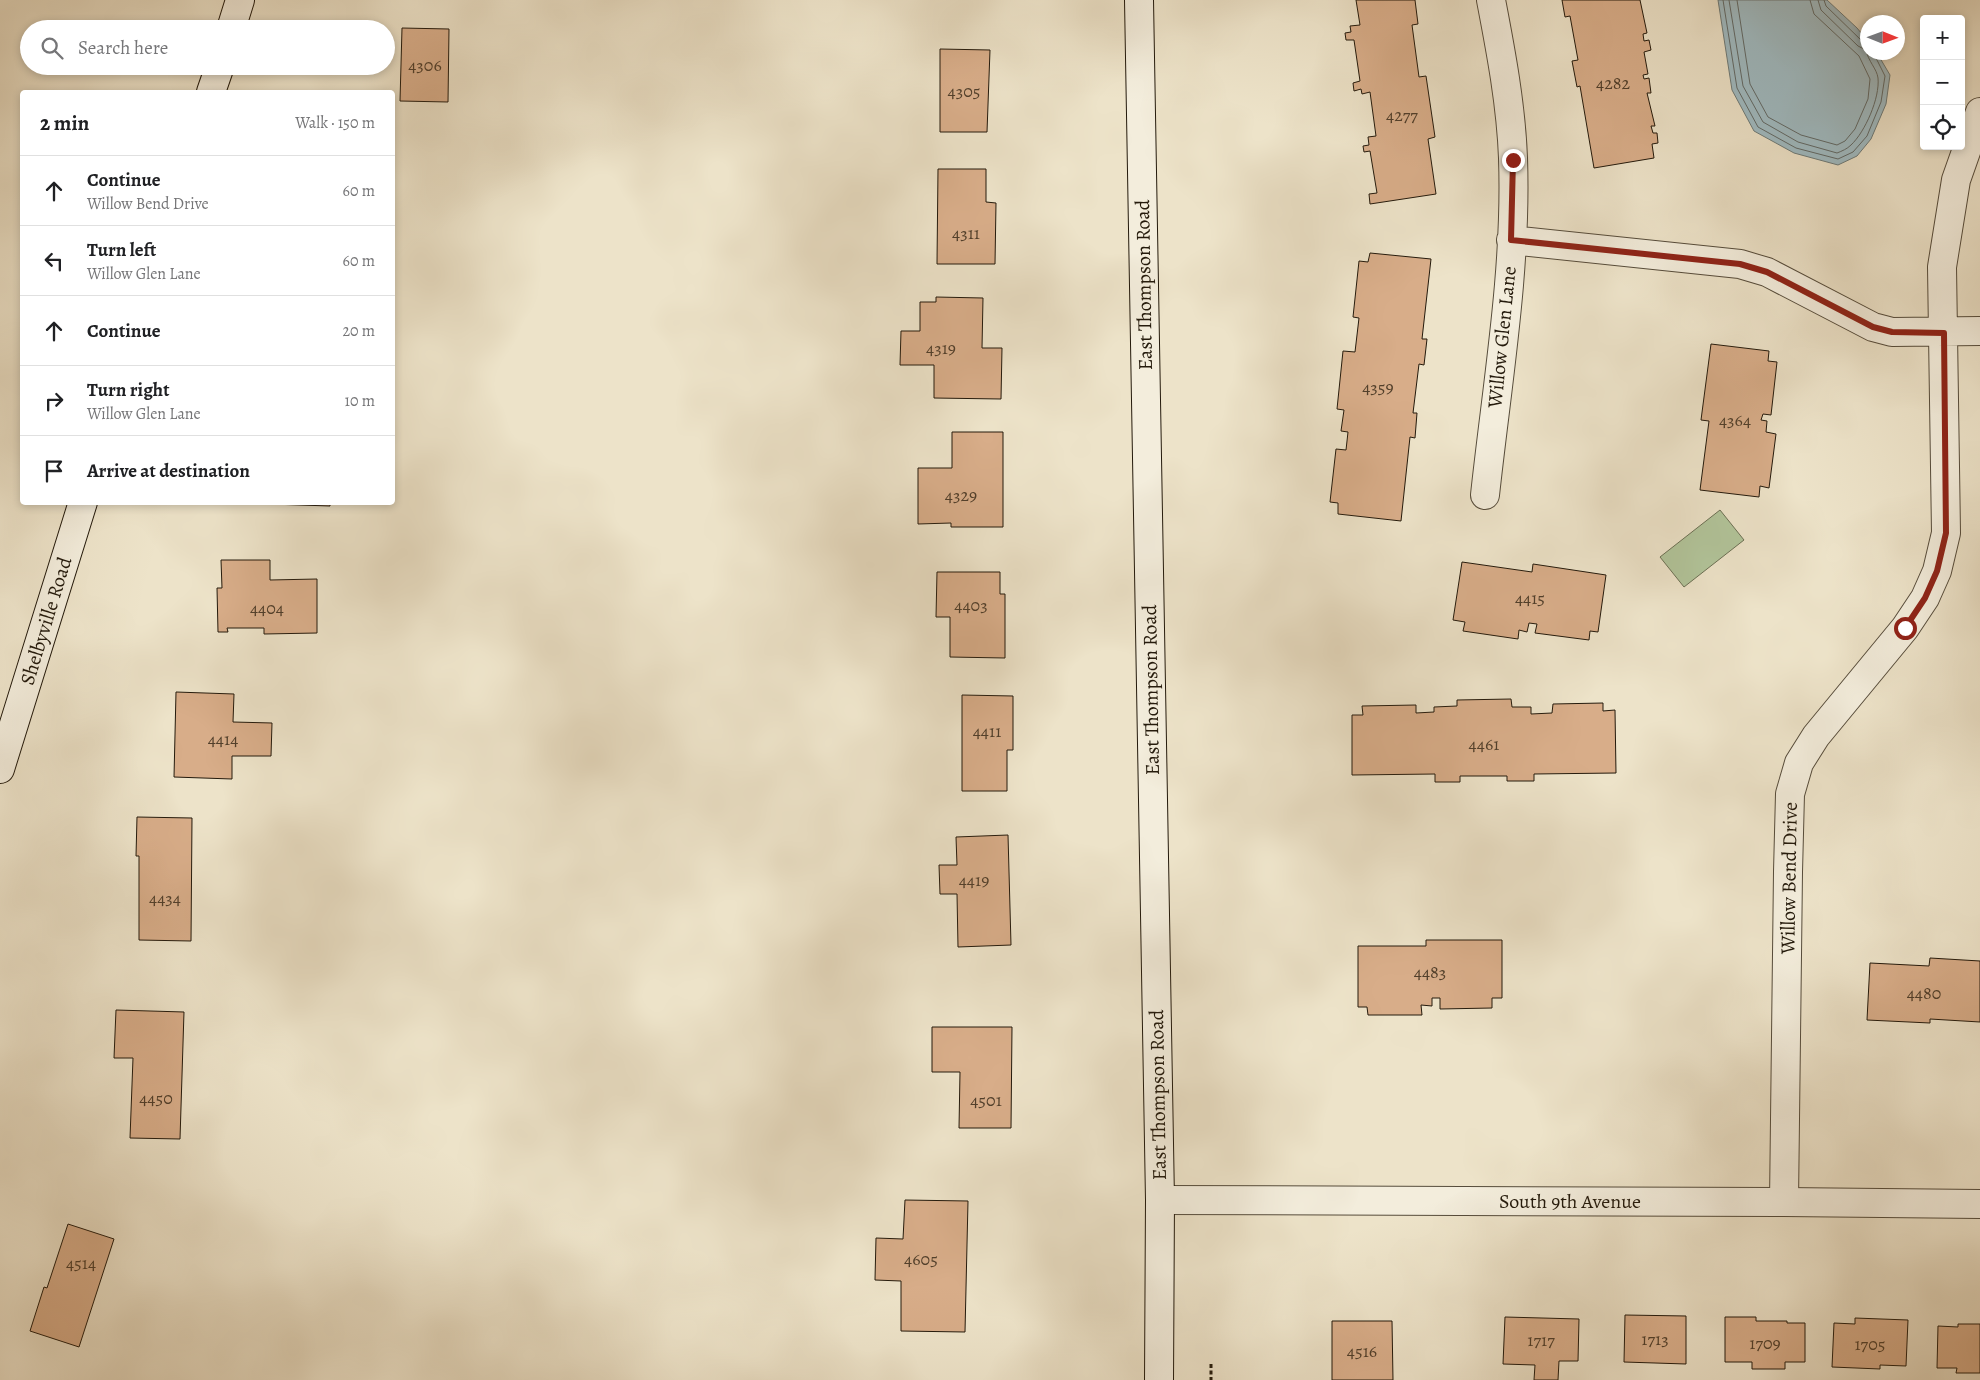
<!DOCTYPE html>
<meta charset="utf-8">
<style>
:root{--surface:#fff;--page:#f2f2f2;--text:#202124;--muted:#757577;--line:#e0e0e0}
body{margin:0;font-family:Alegreya,serif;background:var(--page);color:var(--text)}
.controls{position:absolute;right:15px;top:15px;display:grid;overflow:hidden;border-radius:5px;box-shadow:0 2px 8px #0003}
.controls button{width:45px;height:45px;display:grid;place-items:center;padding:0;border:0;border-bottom:1px solid var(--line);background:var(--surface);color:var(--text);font:25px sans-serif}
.compass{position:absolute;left:1860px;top:15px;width:45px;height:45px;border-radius:50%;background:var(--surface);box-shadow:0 2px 8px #0003;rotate:91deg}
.stop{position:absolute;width:15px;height:15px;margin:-11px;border:4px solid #8f2418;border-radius:50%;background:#fff}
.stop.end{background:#8f2418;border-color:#fff;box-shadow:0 1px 5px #0008}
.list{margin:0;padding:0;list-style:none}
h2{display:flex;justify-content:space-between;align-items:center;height:65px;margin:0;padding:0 20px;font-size:21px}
h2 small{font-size:16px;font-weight:400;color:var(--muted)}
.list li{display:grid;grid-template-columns:32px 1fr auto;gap:15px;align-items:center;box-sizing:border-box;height:70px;padding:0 20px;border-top:1px solid var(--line)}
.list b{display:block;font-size:19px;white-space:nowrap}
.list p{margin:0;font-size:16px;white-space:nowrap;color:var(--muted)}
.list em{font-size:16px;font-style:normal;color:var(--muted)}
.icon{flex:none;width:28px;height:28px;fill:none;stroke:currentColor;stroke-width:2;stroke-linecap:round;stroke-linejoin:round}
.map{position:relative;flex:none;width:1980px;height:1380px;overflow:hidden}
.search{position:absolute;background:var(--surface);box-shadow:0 2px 8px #0003;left:20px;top:20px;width:375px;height:55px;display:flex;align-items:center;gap:12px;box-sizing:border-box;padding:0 18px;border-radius:28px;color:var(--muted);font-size:19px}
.panel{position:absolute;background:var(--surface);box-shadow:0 2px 8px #0003;left:20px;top:90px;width:375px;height:415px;border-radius:5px}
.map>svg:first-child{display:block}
</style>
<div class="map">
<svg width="1980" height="1380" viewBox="0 0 1980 1380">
<rect width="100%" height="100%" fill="#ede3c9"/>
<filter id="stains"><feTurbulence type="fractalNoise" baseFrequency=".004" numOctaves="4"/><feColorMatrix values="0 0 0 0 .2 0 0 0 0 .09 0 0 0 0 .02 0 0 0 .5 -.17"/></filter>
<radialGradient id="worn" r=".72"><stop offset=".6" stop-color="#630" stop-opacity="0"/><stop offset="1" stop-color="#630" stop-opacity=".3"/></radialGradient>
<!-- green -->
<path fill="#b2c59b" stroke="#6b7054" d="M 1720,510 L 1744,540 L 1684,587 L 1660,557 Z"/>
<!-- water -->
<path fill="#a0bbc2" stroke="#6e7b79" d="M 1718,0 L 1827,0 L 1857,28 L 1867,40 L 1868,52 L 1877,53 L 1890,75 L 1886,104 L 1871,139 L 1857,156 L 1838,165 L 1794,153 L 1754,131 L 1732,90 Z"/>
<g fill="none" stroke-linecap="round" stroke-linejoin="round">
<!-- shore -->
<path stroke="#626a67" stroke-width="1" d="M 1723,0 L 1737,88 L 1758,127 L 1796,148 L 1838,159 L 1853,152 L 1867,136 L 1881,102 L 1885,76 L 1873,52
M 1729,0 L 1743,86 L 1763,122 L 1798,142 L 1837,153 C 1842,151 1847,149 1851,145 C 1865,132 1880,98 1878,78 C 1877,69 1868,61 1866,50 L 1858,46 L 1821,10 L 1818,0
M 1737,0 L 1750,84 L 1768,117 L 1801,135 L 1837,145 L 1845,141 L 1855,129 L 1868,99 L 1870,79 L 1859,56 L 1814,14 L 1810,0
M 1824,0 L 1826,6 L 1862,41 L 1868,43"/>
</g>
<!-- building -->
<path fill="#d8ad89" stroke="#241a0c" d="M 1356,0 L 1415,0 L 1418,24 L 1412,25 L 1419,77 L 1426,76 L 1435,137 L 1428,139 L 1436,194 L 1370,204 L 1369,194 L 1377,193 L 1370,151 L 1364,152 L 1363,146 L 1369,145 L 1368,137 L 1376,136 L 1370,92 L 1362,94 L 1361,89 L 1354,91 L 1353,83 L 1360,81 L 1354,40 L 1346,40 L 1345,33 L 1351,32 L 1350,26 L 1360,25 Z
M 1562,0 L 1640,0 L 1647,33 L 1643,34 L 1644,41 L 1649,40 L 1651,50 L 1644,52 L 1648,74 L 1643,75 L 1644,79 L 1649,78 L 1651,93 L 1647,93 L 1655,126 L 1651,126 L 1653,133 L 1657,133 L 1658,143 L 1652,144 L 1654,158 L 1594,168 L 1580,86 L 1577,87 L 1572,61 L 1578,60 L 1570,16 L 1565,17 Z
M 402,28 L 449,29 L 448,102 L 400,101 Z
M 940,49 L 990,50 L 987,132 L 940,132 Z
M 938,169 L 986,169 L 986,202 L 996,203 L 995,264 L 937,264 Z
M 1370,253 L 1431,259 L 1422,339 L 1427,339 L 1424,365 L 1419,364 L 1413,413 L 1417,413 L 1415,438 L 1410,437 L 1401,521 L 1338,514 L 1338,503 L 1330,502 L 1336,449 L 1346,450 L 1348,432 L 1341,431 L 1344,410 L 1337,409 L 1343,351 L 1355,352 L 1359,318 L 1353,317 L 1359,261 L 1368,262 Z
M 936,297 L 983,298 L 982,348 L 1002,348 L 1001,399 L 934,398 L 934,365 L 900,365 L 901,331 L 920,331 L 920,302 L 936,302 Z
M 1711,344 L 1769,351 L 1768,361 L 1777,362 L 1771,415 L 1763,414 L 1761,420 L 1767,421 L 1766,432 L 1776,434 L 1769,488 L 1760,486 L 1759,497 L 1700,490 L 1709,421 L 1701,420 Z
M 952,432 L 1003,432 L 1003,527 L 951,527 L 951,523 L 918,524 L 918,468 L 952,468 Z
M 270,502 L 330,502 L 330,506 L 270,504 Z
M 221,560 L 270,560 L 270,580 L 317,579 L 317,633 L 264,634 L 264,628 L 227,628 L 228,632 L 218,632 L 217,588 L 222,588 Z
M 1462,562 L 1532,572 L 1533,564 L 1606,575 L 1598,632 L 1590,631 L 1589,640 L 1535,633 L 1537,624 L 1529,623 L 1527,632 L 1519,630 L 1518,639 L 1463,631 L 1465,622 L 1453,620 Z
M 937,572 L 1000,572 L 1000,594 L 1005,594 L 1005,658 L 950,657 L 950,617 L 936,617 Z
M 176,692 L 234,694 L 233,722 L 272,723 L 271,756 L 232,756 L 232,779 L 174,777 Z
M 962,695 L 1013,696 L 1013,750 L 1007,750 L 1007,791 L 962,791 Z
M 1511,699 L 1512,707 L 1531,707 L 1531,714 L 1552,713 L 1553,704 L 1603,703 L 1603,711 L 1615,710 L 1616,773 L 1534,774 L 1534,781 L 1507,781 L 1507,776 L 1460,776 L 1460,782 L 1435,782 L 1435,774 L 1352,775 L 1352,715 L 1363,715 L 1362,706 L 1416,705 L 1416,713 L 1434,712 L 1434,707 L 1457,706 L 1457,700 Z
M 137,817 L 192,818 L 191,941 L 139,940 L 139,856 L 136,856 Z
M 1008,835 L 1011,945 L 958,947 L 957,894 L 940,894 L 939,865 L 957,865 L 956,837 Z
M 1426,940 L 1502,940 L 1502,998 L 1492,998 L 1492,1008 L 1440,1009 L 1440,998 L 1432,998 L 1432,1006 L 1421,1005 L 1422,1015 L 1368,1015 L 1367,1007 L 1358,1007 L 1358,946 L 1426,946 Z
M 1930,958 L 1980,961 L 1980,1022 L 1930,1019 L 1930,1023 L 1867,1020 L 1870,963 L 1929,966 Z
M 116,1010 L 184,1012 L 180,1139 L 130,1138 L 133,1058 L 114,1058 Z
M 932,1027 L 1012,1027 L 1011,1128 L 959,1128 L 960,1072 L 932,1072 Z
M 905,1200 L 968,1201 L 965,1332 L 901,1331 L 901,1281 L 875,1280 L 876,1238 L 903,1239 Z
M 68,1224 L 114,1239 L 79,1347 L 30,1331 L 44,1287 L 47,1288 Z
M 1625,1315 L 1686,1316 L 1686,1364 L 1624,1362 Z
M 1505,1317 L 1579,1319 L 1578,1361 L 1559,1361 L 1558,1380 L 1534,1380 L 1535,1365 L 1503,1364 Z
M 1725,1317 L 1756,1317 L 1756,1321 L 1787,1321 L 1787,1323 L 1805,1323 L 1805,1362 L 1785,1362 L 1785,1369 L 1752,1369 L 1752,1362 L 1725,1362 Z
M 1855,1318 L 1908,1320 L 1906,1366 L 1880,1365 L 1880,1369 L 1832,1367 L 1834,1323 L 1855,1324 Z
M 1332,1321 L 1392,1321 L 1393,1380 L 1332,1380 Z
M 1958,1324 L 1980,1324 L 1980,1373 L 1956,1373 L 1957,1368 L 1937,1368 L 1938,1326 L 1958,1327 Z"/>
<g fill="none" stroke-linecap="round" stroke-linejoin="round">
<!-- minor casing -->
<g stroke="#564c3b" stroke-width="30">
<path id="minor" d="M 1511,240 L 1740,264 L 1767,272 L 1873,327 L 1892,332 L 1980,331
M 1485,495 C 1497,384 1517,269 1513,158 C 1511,105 1501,52 1491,0
M 1784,1202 L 1788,872 L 1790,794 L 1799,763 L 1816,736 L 1905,628 L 1925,598 L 1937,571 L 1946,533 L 1942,267 L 1956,180 L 1980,112"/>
</g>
<!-- tertiary casing -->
<g stroke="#564c3b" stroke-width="30">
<path id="tertiary" d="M 1160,1200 L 1784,1202 L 1980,1204"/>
</g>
<!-- secondary casing -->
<g stroke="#241a0c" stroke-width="30">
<path id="secondary" d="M 1139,0 L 1160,1200 L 1159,1380
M 231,29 L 240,0
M 211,92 L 220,66
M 0,769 L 83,502"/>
</g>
<!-- path -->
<path stroke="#241a0c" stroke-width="3" stroke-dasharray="4 2.5" stroke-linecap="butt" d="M 1211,1364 L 1211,1380"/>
<!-- minor -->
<use href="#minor" stroke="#f3eddc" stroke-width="28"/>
<!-- tertiary -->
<use href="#tertiary" stroke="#f3eddc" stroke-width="28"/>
<!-- secondary -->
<use href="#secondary" stroke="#f3eddc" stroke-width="28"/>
</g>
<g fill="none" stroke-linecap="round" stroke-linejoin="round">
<!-- route -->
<path stroke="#8f2418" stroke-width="6" d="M 1513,160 L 1511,240 L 1740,264 L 1767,272 L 1873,327 L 1892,332 L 1944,333 L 1946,533 L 1937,571 L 1925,598 L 1905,628"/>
</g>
<g text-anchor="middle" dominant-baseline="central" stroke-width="4" stroke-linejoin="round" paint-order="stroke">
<!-- number labels -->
<g font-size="18" fill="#513f2b">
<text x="425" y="65">4306</text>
<text x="1613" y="83">4282</text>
<text x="964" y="91">4305</text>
<text x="1402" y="115">4277</text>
<text x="966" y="233">4311</text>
<text x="941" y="348">4319</text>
<text x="1378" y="387">4359</text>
<text x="1735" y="420">4364</text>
<text x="961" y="495">4329</text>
<text x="1530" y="598">4415</text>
<text x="971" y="605">4403</text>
<text x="267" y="608">4404</text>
<text x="987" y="731">4411</text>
<text x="223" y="739">4414</text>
<text x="1484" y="744">4461</text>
<text x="974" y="880">4419</text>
<text x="165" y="898">4434</text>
<text x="1430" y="972">4483</text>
<text x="1924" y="993">4480</text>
<text x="156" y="1098">4450</text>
<text x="986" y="1100">4501</text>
<text x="921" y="1259">4605</text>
<text x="81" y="1263">4514</text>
<text x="1655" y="1339">1713</text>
<text x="1541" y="1340">1717</text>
<text x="1765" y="1343">1709</text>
<text x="1870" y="1344">1705</text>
<text x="1362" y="1351">4516</text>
</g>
<!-- street labels -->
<g font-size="20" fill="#241a0c" stroke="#f3eddc">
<text transform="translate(1144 285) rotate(-91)">East Thompson Road</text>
<text transform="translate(1502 337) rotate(-84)">Willow Glen Lane</text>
<text transform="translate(46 621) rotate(-73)">Shelbyville Road</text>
<text transform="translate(1151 690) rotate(-91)">East Thompson Road</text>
<text transform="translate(1789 878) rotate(-89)">Willow Bend Drive</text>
<text transform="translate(1158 1095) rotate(-91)">East Thompson Road</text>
<text x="1570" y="1201">South 9th Avenue</text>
</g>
</g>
<rect width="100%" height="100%" filter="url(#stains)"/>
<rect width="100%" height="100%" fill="url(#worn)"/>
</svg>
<div class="controls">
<button>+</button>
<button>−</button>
<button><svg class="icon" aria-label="locate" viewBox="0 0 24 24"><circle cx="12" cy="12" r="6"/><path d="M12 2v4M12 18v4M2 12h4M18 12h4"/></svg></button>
</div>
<svg class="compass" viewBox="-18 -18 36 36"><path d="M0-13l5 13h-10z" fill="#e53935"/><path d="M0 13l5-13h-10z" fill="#757577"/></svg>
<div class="stop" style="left:1905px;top:628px"></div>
<div class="stop end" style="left:1513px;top:160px"></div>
<div class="search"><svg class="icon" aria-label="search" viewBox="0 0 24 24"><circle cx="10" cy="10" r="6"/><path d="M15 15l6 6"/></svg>Search here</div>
<section class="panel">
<h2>2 min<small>Walk · 150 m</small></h2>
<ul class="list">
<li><svg class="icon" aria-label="ahead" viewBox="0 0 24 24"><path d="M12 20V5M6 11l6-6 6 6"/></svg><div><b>Continue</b><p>Willow Bend Drive</p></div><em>60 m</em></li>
<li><svg class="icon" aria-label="left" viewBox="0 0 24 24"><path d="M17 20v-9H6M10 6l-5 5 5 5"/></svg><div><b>Turn left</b><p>Willow Glen Lane</p></div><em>60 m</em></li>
<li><svg class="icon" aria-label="ahead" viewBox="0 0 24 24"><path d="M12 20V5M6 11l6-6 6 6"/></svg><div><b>Continue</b></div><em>20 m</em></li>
<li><svg class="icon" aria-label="right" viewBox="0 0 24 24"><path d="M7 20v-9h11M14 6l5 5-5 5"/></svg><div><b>Turn right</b><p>Willow Glen Lane</p></div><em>10 m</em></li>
<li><svg class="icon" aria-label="arrive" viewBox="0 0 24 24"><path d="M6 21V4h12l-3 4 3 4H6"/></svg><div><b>Arrive at destination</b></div></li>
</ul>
</section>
</div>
